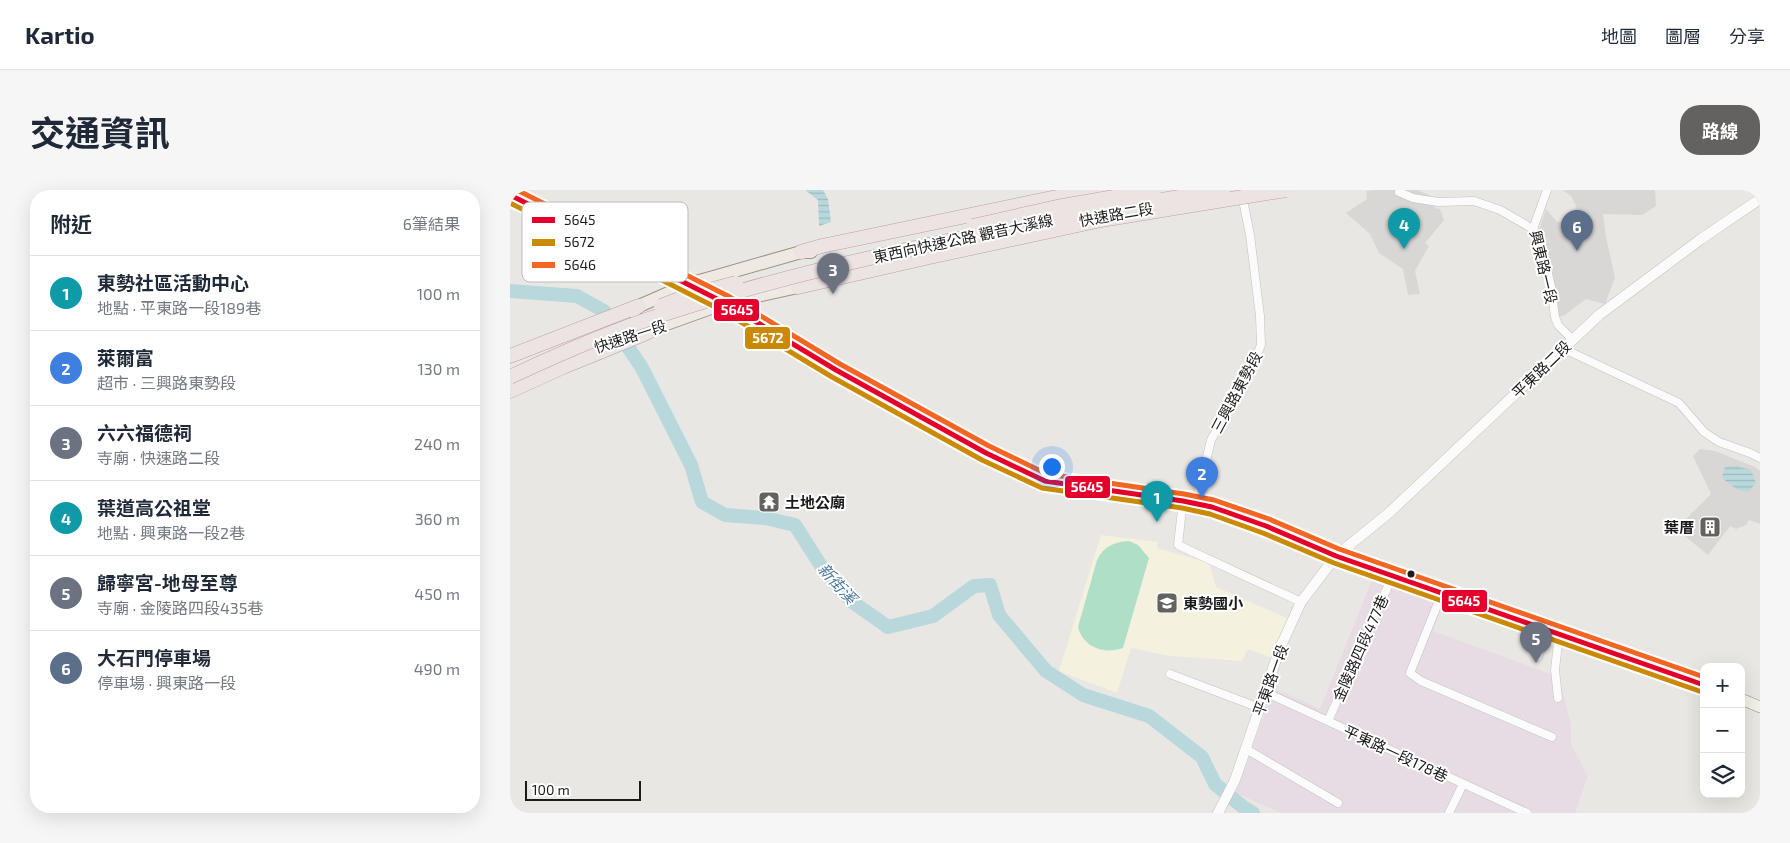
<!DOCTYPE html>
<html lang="zh-TW">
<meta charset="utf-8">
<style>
:root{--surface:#fff;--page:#f6f6f7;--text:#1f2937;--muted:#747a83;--line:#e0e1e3;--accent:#636261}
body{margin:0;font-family:"Exo 2","Noto Sans TC",sans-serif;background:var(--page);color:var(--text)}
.controls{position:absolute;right:15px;bottom:15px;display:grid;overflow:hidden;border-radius:10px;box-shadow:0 5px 20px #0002}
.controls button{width:45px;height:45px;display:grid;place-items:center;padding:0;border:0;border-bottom:1px solid var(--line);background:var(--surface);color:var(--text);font:25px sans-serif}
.scale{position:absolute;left:15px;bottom:12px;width:116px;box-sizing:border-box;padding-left:5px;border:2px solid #1b1b1b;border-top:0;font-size:14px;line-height:18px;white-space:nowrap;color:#1b1b1b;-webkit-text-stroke:4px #fff;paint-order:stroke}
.you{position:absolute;left:541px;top:276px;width:18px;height:18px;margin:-12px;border:4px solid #fff;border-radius:50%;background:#1a73e8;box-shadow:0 0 0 8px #1a73e833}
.badge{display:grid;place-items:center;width:32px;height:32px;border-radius:50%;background:var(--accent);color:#fff;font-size:16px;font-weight:700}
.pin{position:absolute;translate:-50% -41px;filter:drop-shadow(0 1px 2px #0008)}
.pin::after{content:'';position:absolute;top:26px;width:18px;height:15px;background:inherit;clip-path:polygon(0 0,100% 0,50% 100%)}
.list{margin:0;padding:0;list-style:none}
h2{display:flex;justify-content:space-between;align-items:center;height:65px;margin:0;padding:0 20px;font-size:21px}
h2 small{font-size:16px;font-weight:400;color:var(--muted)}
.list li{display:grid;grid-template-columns:32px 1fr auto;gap:15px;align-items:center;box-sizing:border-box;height:75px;padding:0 20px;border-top:1px solid var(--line)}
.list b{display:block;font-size:19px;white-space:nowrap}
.list p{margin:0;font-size:16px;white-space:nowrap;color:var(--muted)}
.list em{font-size:16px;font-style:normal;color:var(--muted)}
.icon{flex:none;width:28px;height:28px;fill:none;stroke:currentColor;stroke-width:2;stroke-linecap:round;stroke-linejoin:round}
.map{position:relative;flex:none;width:1250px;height:623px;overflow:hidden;border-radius:20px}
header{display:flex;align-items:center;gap:30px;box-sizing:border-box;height:70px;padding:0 25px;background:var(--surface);border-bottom:1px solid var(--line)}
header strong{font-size:24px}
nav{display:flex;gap:28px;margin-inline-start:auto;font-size:18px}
.intro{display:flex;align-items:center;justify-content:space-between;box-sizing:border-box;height:120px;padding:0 30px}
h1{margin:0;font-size:35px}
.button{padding:12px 22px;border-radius:20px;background:var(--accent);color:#fff;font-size:18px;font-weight:700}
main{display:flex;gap:30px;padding:0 30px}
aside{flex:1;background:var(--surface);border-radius:20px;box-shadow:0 5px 20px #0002}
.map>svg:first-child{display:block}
</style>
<header>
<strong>Kartio</strong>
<nav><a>地圖</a><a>圖層</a><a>分享</a></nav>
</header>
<div class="intro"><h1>交通資訊</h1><a class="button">路線</a></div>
<main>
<aside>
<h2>附近<small>6筆結果</small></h2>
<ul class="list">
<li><span class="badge" style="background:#0f9aa8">1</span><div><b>東勢社區活動中心</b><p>地點 · 平東路一段189巷</p></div><em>100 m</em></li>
<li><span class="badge" style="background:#3f7fe0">2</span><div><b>萊爾富</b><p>超市 · 三興路東勢段</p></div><em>130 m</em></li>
<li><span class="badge" style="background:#6b7280">3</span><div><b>六六福德祠</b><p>寺廟 · 快速路二段</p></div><em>240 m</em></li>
<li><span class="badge" style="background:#0f9aa8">4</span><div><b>葉道高公祖堂</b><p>地點 · 興東路一段2巷</p></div><em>360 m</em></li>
<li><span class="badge" style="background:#6b7280">5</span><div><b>歸寧宮-地母至尊</b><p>寺廟 · 金陵路四段435巷</p></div><em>450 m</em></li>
<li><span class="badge" style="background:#5c6f8a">6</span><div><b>大石門停車場</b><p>停車場 · 興東路一段</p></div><em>490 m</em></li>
</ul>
</aside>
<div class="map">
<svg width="1250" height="623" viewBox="0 0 1250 623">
<defs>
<pattern id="water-rules" width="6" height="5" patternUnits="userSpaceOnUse" patternTransform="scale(1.25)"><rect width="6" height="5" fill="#b8d8dc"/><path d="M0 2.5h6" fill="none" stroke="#9eb9bc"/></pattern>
</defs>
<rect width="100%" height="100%" fill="#e9e7e4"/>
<!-- residential -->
<path fill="#d8d7d5" d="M 866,0 L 908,0 L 927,9 L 925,18 L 930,19 L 934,30 L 915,53 L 919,56 L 905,81 L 910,104 L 898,105 L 893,79 L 869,63 L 860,44 L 836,23 L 857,9 L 856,1 Z
M 1053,0 L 1145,0 L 1146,16 L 1132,25 L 1093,24 L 1096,47 L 1105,88 L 1095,114 L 1076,109 L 1055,125 L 1049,127 L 1027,46 L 1036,19 L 1047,32 L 1062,32 L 1066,16 L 1061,6 Z
M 1190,259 L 1205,261 L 1245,277 L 1250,281 L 1250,334 L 1239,330 L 1236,335 L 1226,339 L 1220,336 L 1198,365 L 1166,339 L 1201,304 L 1183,266 Z"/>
<!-- industrial -->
<path fill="#e7dce3" d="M 863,387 L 935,406 L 923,441 L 1049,487 L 1061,535 L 1061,554 L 1078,586 L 1065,623 L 771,623 L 726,603 L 764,498 L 810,519 Z"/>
<!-- education -->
<path fill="#f4f1de" d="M 591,345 L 648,352 L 647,358 L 699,373 L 706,397 L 779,429 L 762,468 L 738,459 L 732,471 L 660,466 L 621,458 L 607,503 L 549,481 Z"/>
<!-- pitch -->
<path fill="#b0dfc7" d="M 619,351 L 628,355 L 639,368 L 613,458 C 594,465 573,457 568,437 L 587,370 C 594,356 604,352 619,351 Z"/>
<!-- water -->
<path fill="url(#water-rules)" d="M 295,0 L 313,0 L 318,9 L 321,32 L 309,36 L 308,10 Z
M 1226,276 L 1241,280 L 1246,293 L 1239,301 C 1229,303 1219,294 1212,287 L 1215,277 Z"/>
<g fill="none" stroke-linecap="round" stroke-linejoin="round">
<!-- river -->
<path stroke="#b8d8dc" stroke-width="14" d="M 0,101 L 67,106 L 94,121 L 132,178 L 181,275 L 192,312 L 215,325 L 255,328 L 285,335 L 313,379 L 341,411 L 378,437 L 423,426 L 464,396 L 480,395 L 489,425 L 536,481 L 573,505 L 639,526 L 692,567 L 705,594 L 733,617 L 743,623"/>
<!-- minor casing -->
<g stroke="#c2c1c0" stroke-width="9">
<path id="minor" d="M 889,2 L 903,8 L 928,12 L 964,11 L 990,20 L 1023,39 L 1029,48 L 1041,96 L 1045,127 L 1048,135 L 1062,149
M 1023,39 L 1037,0
M 1054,159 L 1169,213 L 1194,242 L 1209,252 L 1240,263 L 1250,268
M 673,311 L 668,355 L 791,412
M 686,313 L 701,250 L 738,186 L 751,155 L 750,126 L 740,45 L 731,0
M 932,403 L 900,483 L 911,491 L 1042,547
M 1028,467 L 1037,439
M 660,484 L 750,518
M 755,502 L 1017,623
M 1048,508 L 1045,480 L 1049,444
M 818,531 L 883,385
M 736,559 L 828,613
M 939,623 L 953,594"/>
</g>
<!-- tertiary casing -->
<g stroke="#c2c1c0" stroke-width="11">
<path id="tertiary" d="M 708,623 L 725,590 L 770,458 L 791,412 L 826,366 L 880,322 L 1089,125 L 1191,49 L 1250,9"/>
</g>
<!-- secondary casing -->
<g stroke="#92917d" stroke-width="12">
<path id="secondary" d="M 0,5 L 184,96
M 211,111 L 326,180 L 476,263 L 535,291 L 673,311 L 702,317 L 756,336 L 826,366 L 1194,495
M 1231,509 L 1250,517"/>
</g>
<!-- primary casing -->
<g stroke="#9e9282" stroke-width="14">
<path id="primary" d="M 123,122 L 129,116 L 179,94 L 291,62 L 301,62
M 139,138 L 148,137 L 215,113 L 288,97 L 297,93"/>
</g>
<!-- trunk casing -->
<g stroke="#bc9da9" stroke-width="15">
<path id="trunk" d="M 291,62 L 312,56 L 542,8 L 592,0
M 288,97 L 424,66
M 0,166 L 129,116
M 0,201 L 53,177 L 134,144 L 148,137"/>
</g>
<!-- minor -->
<use href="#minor" stroke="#fcfbfb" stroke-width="8"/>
<!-- tertiary -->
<use href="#tertiary" stroke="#fcfbfb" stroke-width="10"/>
<!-- secondary -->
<use href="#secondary" stroke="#f2f1e8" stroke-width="11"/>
<!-- primary -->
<use href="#primary" stroke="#efe9e3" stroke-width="12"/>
<!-- trunk -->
<use href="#trunk" stroke="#ece4e2" stroke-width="14"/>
<!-- trunk-bridge casing -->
<g stroke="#bc9da9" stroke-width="15" stroke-linecap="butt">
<path id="trunk-bridge" d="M 463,36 L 547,17 L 644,0
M 424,66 L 591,30 L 776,0
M 151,116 L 177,106 L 226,93
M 0,187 C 51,163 103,140 157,123 C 256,91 358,67 461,46 C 544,29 628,13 713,0"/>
</g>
<!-- trunk-bridge -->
<use href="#trunk-bridge" stroke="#ece4e2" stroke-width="14"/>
<!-- bus-1 casing -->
<g stroke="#fff" stroke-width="9">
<path id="bus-1" d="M 0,5 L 215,113 L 326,180 L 476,263 L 535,291 L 673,311 L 702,317 L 756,336 L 826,366 L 1194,495"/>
</g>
<!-- bus-2 casing -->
<g stroke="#fff" stroke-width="9">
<path id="bus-2" d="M 0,13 L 211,120 L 322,187 L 472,270 L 532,298 L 672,318 L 700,324 L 753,343 L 824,373 L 1192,502"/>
</g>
<!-- bus-3 casing -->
<g stroke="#fff" stroke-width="9">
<path id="bus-3" d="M 7,0 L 218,106 L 330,174 L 479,256 L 537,284 L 674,304 L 704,310 L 759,329 L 829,359 L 1194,487"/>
</g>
<!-- bus-1 -->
<use href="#bus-1" stroke="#e4002b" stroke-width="5"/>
<!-- bus-2 -->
<use href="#bus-2" stroke="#cb8a05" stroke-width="5"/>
<!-- bus-3 -->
<use href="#bus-3" stroke="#f26522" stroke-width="5"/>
</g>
<!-- icons -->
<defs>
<g id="temple-square" transform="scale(1.125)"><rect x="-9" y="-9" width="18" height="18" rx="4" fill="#636261" stroke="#fff"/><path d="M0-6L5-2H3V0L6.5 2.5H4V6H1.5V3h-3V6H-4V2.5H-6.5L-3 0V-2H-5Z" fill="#fff"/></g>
<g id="building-square" transform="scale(1.125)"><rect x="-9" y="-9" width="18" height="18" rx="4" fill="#636261" stroke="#fff"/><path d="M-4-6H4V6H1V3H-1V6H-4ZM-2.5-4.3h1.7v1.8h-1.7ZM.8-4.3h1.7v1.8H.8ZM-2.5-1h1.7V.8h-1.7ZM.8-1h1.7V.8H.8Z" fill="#fff"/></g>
<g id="school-square" transform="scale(1.125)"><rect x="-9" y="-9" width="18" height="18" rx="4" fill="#636261" stroke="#fff"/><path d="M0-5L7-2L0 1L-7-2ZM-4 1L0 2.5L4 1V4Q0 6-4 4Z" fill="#fff"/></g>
</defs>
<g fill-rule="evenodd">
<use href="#temple-square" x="259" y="312"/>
<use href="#building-square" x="1200" y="337"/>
<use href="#school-square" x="657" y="413"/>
</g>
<!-- markers -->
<circle fill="#1b1b1b" stroke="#fff" stroke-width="2" cx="901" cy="384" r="4.5"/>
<g text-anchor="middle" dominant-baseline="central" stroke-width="4" stroke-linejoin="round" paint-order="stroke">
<!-- street labels -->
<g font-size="15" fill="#1b1b1b" stroke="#fff">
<text transform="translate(606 24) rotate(-10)">快速路二段</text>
<text transform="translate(453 48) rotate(-12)">東西向快速公路 觀音大溪線</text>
<text transform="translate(1034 77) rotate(77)">興東路一段</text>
<text transform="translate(120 146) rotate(-18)">快速路一段</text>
<text transform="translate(1031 179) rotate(-44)">平東路二段</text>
<text transform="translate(726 202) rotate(-62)">三興路東勢段</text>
<text transform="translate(850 458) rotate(-66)">金陵路四段477巷</text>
<text transform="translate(760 490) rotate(-70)">平東路一段</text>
<text transform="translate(886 563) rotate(25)">平東路一段178巷</text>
</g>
<!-- poi labels -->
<g font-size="15" font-weight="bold" fill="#1b1b1b" stroke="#fff" text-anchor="start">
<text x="275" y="312">土地公廟</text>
<text x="1184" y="337" text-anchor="end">葉厝</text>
<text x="673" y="413">東勢國小</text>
</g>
<!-- water labels -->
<g font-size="16" font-style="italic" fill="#4a7a9e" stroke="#fff">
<text transform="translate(328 393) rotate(48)">新街溪</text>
</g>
</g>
<!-- legend -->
<rect x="12" y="12" width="166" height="80" rx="8" fill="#fff" stroke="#bbb" stroke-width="1"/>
<rect x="22" y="27" width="23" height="6" fill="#e4002b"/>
<rect x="22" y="49" width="23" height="7" fill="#cb8a05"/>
<rect x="22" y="72" width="23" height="6" fill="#f26522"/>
<g font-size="14" fill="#1b1b1b">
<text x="54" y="35">5645</text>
<text x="54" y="57">5672</text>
<text x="54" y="80">5646</text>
</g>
<g stroke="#fff" stroke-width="2">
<rect x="203" y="108" width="47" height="24" rx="5" fill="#e4002b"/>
<rect x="234" y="136" width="47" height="24" rx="5" fill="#cb8a05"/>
<rect x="554" y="285" width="47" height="24" rx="5" fill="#e4002b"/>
<rect x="931" y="399" width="47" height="24" rx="5" fill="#e4002b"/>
</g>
<g font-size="14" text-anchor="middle" font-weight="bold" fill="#fff">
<text x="227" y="125">5645</text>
<text x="258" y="153">5672</text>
<text x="577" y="302">5645</text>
<text x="954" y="416">5645</text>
</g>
</svg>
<div class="controls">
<button>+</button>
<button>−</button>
<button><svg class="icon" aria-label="layers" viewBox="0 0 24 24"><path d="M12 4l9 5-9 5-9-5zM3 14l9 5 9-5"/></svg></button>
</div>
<div class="scale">100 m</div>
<div class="you"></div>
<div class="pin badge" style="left:647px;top:332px;background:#0f9aa8">1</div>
<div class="pin badge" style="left:692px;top:308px;background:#3f7fe0">2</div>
<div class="pin badge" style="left:323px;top:104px;background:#6b7280">3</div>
<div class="pin badge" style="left:894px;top:59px;background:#0f9aa8">4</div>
<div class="pin badge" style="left:1026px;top:473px;background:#6b7280">5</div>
<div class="pin badge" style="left:1067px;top:61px;background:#5c6f8a">6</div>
</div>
</main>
